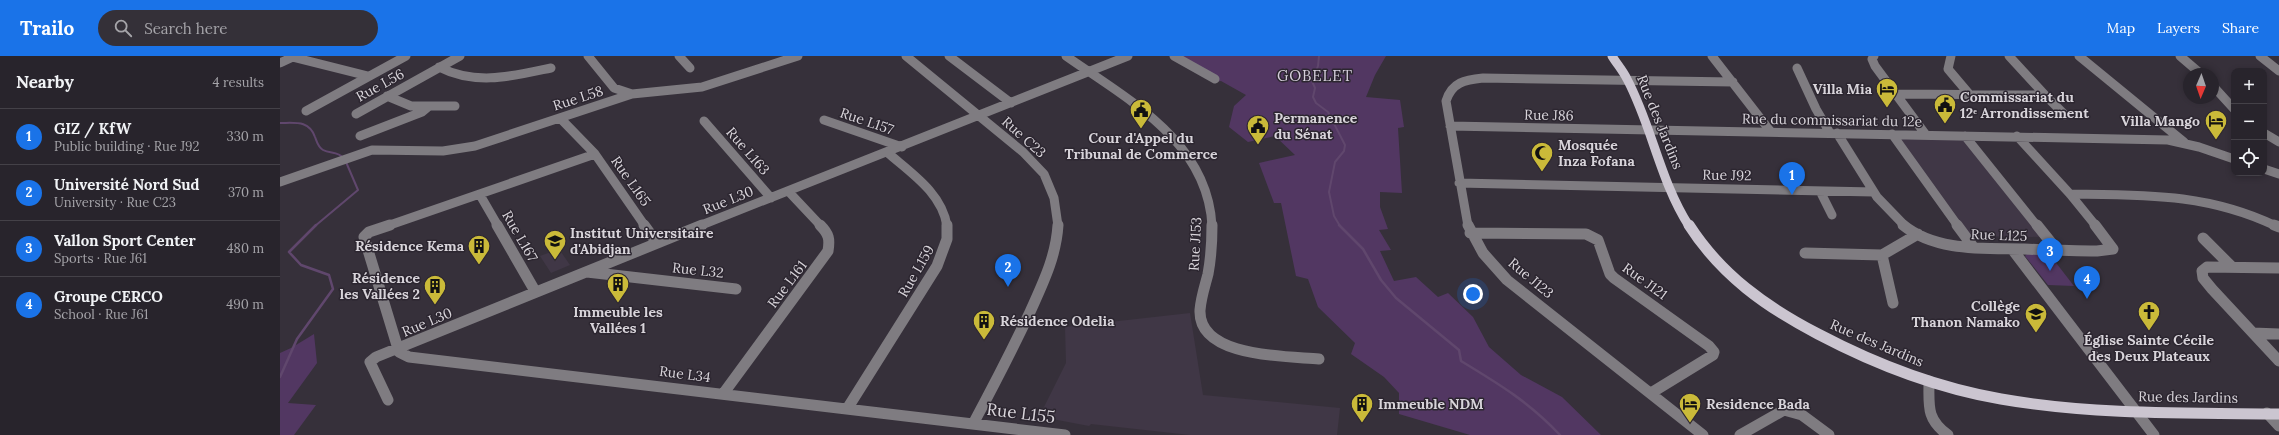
<!DOCTYPE html>
<meta charset="utf-8">
<style>
:root{--surface:#28242c;--page:#343038;--text:#f1f3f6;--muted:#a5a4a9;--line:#444148;--accent:#1a73e8}
body{margin:0;font-family:Lora,serif;background:var(--page);color:var(--text)}
.controls{position:absolute;right:12px;top:12px;display:grid;overflow:hidden;border-radius:8px;box-shadow:0 2px 6px #0003}
.controls button{width:36px;height:36px;display:grid;place-items:center;padding:0;border:0;border-bottom:1px solid var(--line);background:var(--surface);color:var(--text);font:20px sans-serif}
.compass{position:absolute;left:1903px;top:12px;width:36px;height:36px;border-radius:50%;background:var(--surface);box-shadow:0 2px 6px #0003;rotate:182deg}
.you{position:absolute;left:1193px;top:238px;width:14px;height:14px;margin:-10px;border:3px solid #fff;border-radius:50%;background:#1a73e8;box-shadow:0 0 0 6px #1a73e833}
.badge{display:grid;place-items:center;width:26px;height:26px;border-radius:50%;background:var(--accent);color:#fff;font-size:13px;font-weight:700}
.pin{position:absolute;translate:-50% -33px;filter:drop-shadow(0 1px 2px #0008)}
.pin::after{content:'';position:absolute;top:21px;width:14px;height:12px;background:inherit;clip-path:polygon(0 0,100% 0,50% 100%)}
.list{margin:0;padding:0;list-style:none}
h2{display:flex;justify-content:space-between;align-items:center;height:52px;margin:0;padding:0 16px;font-size:17px}
h2 small{font-size:13px;font-weight:400;color:var(--muted)}
.list li{display:grid;grid-template-columns:26px 1fr auto;gap:12px;align-items:center;box-sizing:border-box;height:56px;padding:0 16px;border-top:1px solid var(--line)}
.list b{display:block;font-size:15px;white-space:nowrap}
.list p{margin:0;font-size:13px;white-space:nowrap;color:var(--muted)}
.list em{font-size:13px;font-style:normal;color:var(--muted)}
.icon{flex:none;width:22px;height:22px;fill:none;stroke:currentColor;stroke-width:2;stroke-linecap:round;stroke-linejoin:round}
.map{position:relative;flex:none;width:1999px;height:379px;overflow:hidden}
header{display:flex;align-items:center;gap:24px;box-sizing:border-box;height:56px;padding:0 20px;background:var(--accent);color:#fff}
header strong{font-size:19px}
nav{display:flex;gap:22px;margin-inline-start:auto;font-size:14px}
.search{width:280px;height:36px;background:var(--page);display:flex;align-items:center;gap:10px;box-sizing:border-box;padding:0 14px;border-radius:22px;color:var(--muted);font-size:15px}
main{display:flex}
aside{flex:1;background:var(--surface)}
.map>svg:first-child{display:block}
</style>
<header>
<strong>Trailo</strong>
<div class="search"><svg class="icon" aria-label="search" viewBox="0 0 24 24"><circle cx="10" cy="10" r="6"/><path d="M15 15l6 6"/></svg>Search here</div>
<nav><a>Map</a><a>Layers</a><a>Share</a></nav>
</header>
<main>
<aside>
<h2>Nearby<small>4 results</small></h2>
<ul class="list">
<li><span class="badge">1</span><div><b>GIZ / KfW</b><p>Public building · Rue J92</p></div><em>330 m</em></li>
<li><span class="badge">2</span><div><b>Université Nord Sud</b><p>University · Rue C23</p></div><em>370 m</em></li>
<li><span class="badge">3</span><div><b>Vallon Sport Center</b><p>Sports · Rue J61</p></div><em>480 m</em></li>
<li><span class="badge">4</span><div><b>Groupe CERCO</b><p>School · Rue J61</p></div><em>490 m</em></li>
</ul>
</aside>
<div class="map">
<svg width="1999" height="379" viewBox="0 0 1999 379">
<rect width="100%" height="100%" fill="#36303a"/>
<!-- built -->
<path fill="#403746" d="M 1618,81 L 1683,82 L 1763,181 L 1690,180 Z
M 279,193 L 290,209 L 271,217 L 260,200 Z
M 910,257 L 923,339 L 1060,352 L 1057,379 L 910,379 L 811,368 L 809,370 L 767,362 L 762,355 L 786,307 L 785,271 Z"/>
<!-- green -->
<path fill="#523762" d="M 896,0 L 1106,0 L 1095,19 L 1086,41 L 1120,44 L 1124,71 L 1118,72 L 1122,137 L 1100,136 L 1100,151 L 1108,173 L 1099,174 L 1111,194 L 1100,195 L 1114,225 L 1136,221 L 1158,241 L 1168,237 L 1193,261 L 1209,291 L 1241,319 L 1282,341 L 1321,379 L 1190,379 L 1119,358 L 1119,337 L 1104,321 L 1071,298 L 1075,287 L 1038,251 L 1028,223 L 1016,220 L 1001,147 L 994,147 L 979,107 L 1015,99 L 995,80 L 968,86 L 949,71 L 954,50 L 966,39 L 941,25 L 935,26 Z
M 1747,198 L 1770,199 L 1794,230 L 1768,229 L 1745,200 Z
M 34,278 L 37,307 L 8,347 L 36,349 L 14,379 L 0,379 L 0,297 L 11,292 Z"/>
<g fill="none" stroke-linecap="round" stroke-linejoin="round">
<!-- stream-far1 -->
<path stroke="#60476d" stroke-width="2" d="M 1039,0 L 1038,10 L 1032,25 L 1035,32 L 1033,41 L 1036,47 L 1048,56 L 1065,89 L 1064,95 L 1055,106 L 1049,136 L 1054,160 L 1060,170
M 0,67 C 15,67 29,64 35,81 C 37,86 38,91 43,94 C 50,98 58,95 63,102
M 35,170 L 78,134 L 66,106"/>
<!-- stream -->
<path stroke="#60476d" stroke-width="2.5" d="M 1059,169 L 1083,193 L 1101,224 L 1116,242 L 1179,294 L 1181,305 C 1219,328 1249,346 1280,379
M 0,321 L 17,283 L 53,233 L 49,219 L 21,209 L 9,196 L 36,169"/>
<!-- minor-far1 -->
<path stroke="#7f7c81" stroke-width="9" d="M 308,0 L 334,32 L 352,38
M 399,0 L 410,12
M 626,0 L 743,96 L 764,118 L 774,142 L 778,170
M 669,0 L 731,47
M 786,0 C 847,43 928,85 932,170
M 894,0 L 935,23
M 1432,0 L 1491,76
M 1594,0 L 1592,3 L 1595,10 L 1646,79
M 1671,0 L 1668,13 L 1690,39
M 1799,0 L 1904,86
M 1900,0 L 1921,18
M 1980,0 L 1999,15
M 12,1 L 88,20
M 0,7 L 15,0
M 159,11 C 196,30 233,20 271,12
M 1517,12 L 1536,53 L 1550,77
M 1933,30 L 1954,53
M 1616,38 L 1765,39 L 1729,0
M 1765,39 L 1785,59
M 107,40 L 131,50 L 175,50
M 26,55 L 126,0
M 76,58 L 180,0
M 280,62 L 315,98 L 365,170
M 544,64 L 622,91
M 424,65 L 491,142
M 1170,70 L 1888,84 L 1919,91 L 1954,103
M 1557,77 L 1597,141 L 1625,170
M 1984,77 L 1999,86
M 1612,78 L 1678,170
M 80,80 L 142,56 L 148,51
M 1685,80 L 1757,170
M 1737,80 L 1790,138 L 1816,170
M 608,97 C 631,117 662,137 667,170
M 1984,113 L 1999,118
M 0,126 L 92,94 L 163,95 L 195,90 L 352,38 L 422,31 L 518,0
M 1179,127 L 1594,136
M 1540,135 L 1552,159
M 509,136 L 541,170
M 1790,138 C 1865,139 1927,137 1996,170
M 200,139 L 218,170
M 107,170 L 315,98
M 419,170 L 848,0
M 1188,170 L 1166,45 C 1172,26 1185,24 1203,22 L 1453,26"/>
<!-- minor -->
<path stroke="#7f7c81" stroke-width="11" d="M 110,169 L 89,176 L 84,181 L 119,296 L 129,301 L 785,379
M 217,169 L 255,235
M 364,169 L 377,187
M 932,169 C 932,185 931,202 928,218 C 925,230 921,241 920,254 C 918,302 1007,300 1039,303
M 1188,169 L 1203,197 L 1227,224 L 1423,379
M 1623,169 C 1656,196 1705,192 1744,193 C 1768,194 1793,195 1817,195 L 1833,193 L 1815,169
M 1677,169 L 1694,192
M 1757,169 L 1777,194
M 1994,169 L 1999,171
M 1190,177 L 1306,178 L 1318,184 L 1330,218 L 1334,222 L 1429,290 L 1434,296 L 1433,299 L 1371,337
M 1923,182 L 1952,211
M 1732,193 L 1874,379
M 1525,197 L 1602,199 L 1638,178
M 1602,199 L 1613,247
M 1999,212 L 1927,211 L 1922,215 L 1923,222 L 1932,233 L 1999,305
M 307,216 L 456,233
M 1973,277 L 1999,278
M 1649,325 C 1649,350 1646,363 1668,379
M 443,338 L 548,195 C 550,183 549,178 540,169
M 108,344 L 90,306 L 96,301 L 422,169
M 567,353 L 657,210 L 667,183 L 667,169
M 1987,357 L 1999,370
M 693,368 C 713,331 732,294 750,256 C 763,227 776,201 778,169
M 1460,379 L 1504,354 L 1522,359 L 1549,379"/>
<!-- major-far1 -->
<path stroke="#cbc5d0" stroke-width="9" d="M 1332,0 C 1337,8 1343,15 1347,23 C 1372,70 1380,125 1409,170"/>
<!-- major -->
<path stroke="#cbc5d0" stroke-width="11" d="M 1409,169 C 1441,219 1486,251 1538,278 C 1595,308 1657,332 1721,343 C 1813,359 1906,357 1999,358"/>
</g>
<!-- icons -->
<defs>
<g id="hotel-pin" transform="scale(1.15)"><path d="M0 17L-7.5 6A9.5 9.5 0 1 1 7.5 6Z" fill="#caba39" stroke="#2c2630"/><path d="M-6-4.5h1.5V1H6V5H4.5V3h-9V5H-6ZM-4 0a1.8 1.8 0 1 1 3.6 0ZM.5 0V-2.5h3Q6-2.5 6 0Z" fill="#111"/></g>
<g id="civic-pin" transform="scale(1.15)"><path d="M0 17L-7.5 6A9.5 9.5 0 1 1 7.5 6Z" fill="#caba39" stroke="#2c2630"/><path d="M-.6-6.5H3V-4.5H.6V-3L4-1V1h2V6H-6V1h2V-1L-.6-3ZM-1.2 2.5V6h2.4V2.5Z" fill="#111"/></g>
<g id="mosque-pin" transform="scale(1.15)"><path d="M0 17L-7.5 6A9.5 9.5 0 1 1 7.5 6Z" fill="#caba39" stroke="#2c2630"/><path d="M3.5-4.9A6 6 0 1 0 3.5 4.9A5 5 0 1 1 3.5-4.9Z" fill="#111"/></g>
<g id="university-pin" transform="scale(1.15)"><path d="M0 17L-7.5 6A9.5 9.5 0 1 1 7.5 6Z" fill="#caba39" stroke="#2c2630"/><path d="M0-5L7-2L0 1L-7-2ZM-4 1L0 2.5L4 1V4Q0 6-4 4Z" fill="#111"/></g>
<g id="building-pin" transform="scale(1.15)"><path d="M0 17L-7.5 6A9.5 9.5 0 1 1 7.5 6Z" fill="#caba39" stroke="#2c2630"/><path d="M-4-6H4V6H1V3H-1V6H-4ZM-2.5-4.3h1.7v1.8h-1.7ZM.8-4.3h1.7v1.8H.8ZM-2.5-1h1.7V.8h-1.7ZM.8-1h1.7V.8H.8Z" fill="#111"/></g>
<g id="church-pin" transform="scale(1.15)"><path d="M0 17L-7.5 6A9.5 9.5 0 1 1 7.5 6Z" fill="#caba39" stroke="#2c2630"/><path d="M-1.2-6h2.4v3.5h3.3v2.4h-3.3V6h-2.4V-.1h-3.3v-2.4h3.3Z" fill="#111"/></g>
<g id="school-pin" transform="scale(1.15)"><path d="M0 17L-7.5 6A9.5 9.5 0 1 1 7.5 6Z" fill="#caba39" stroke="#2c2630"/><path d="M0-5L7-2L0 1L-7-2ZM-4 1L0 2.5L4 1V4Q0 6-4 4Z" fill="#111"/></g>
</defs>
<g fill-rule="evenodd">
<use href="#hotel-pin" x="1607" y="33"/>
<use href="#civic-pin" x="1665" y="49"/>
<use href="#civic-pin" x="861" y="54"/>
<use href="#hotel-pin" x="1936" y="65"/>
<use href="#civic-pin" x="978" y="70"/>
<use href="#mosque-pin" x="1262" y="97"/>
<use href="#university-pin" x="275" y="185"/>
<use href="#building-pin" x="199" y="190"/>
<use href="#building-pin" x="338" y="228"/>
<use href="#building-pin" x="155" y="230"/>
<use href="#church-pin" x="1869" y="256"/>
<use href="#school-pin" x="1756" y="258"/>
<use href="#building-pin" x="704" y="265"/>
<use href="#building-pin" x="1082" y="348"/>
<use href="#hotel-pin" x="1410" y="348"/>
</g>
<g text-anchor="middle" dominant-baseline="central" stroke-width="3" stroke-linejoin="round" paint-order="stroke">
<!-- street labels -->
<g font-size="14" fill="#d8d4da" stroke="#2c2630">
<text transform="translate(100 29) rotate(-29)">Rue L56</text>
<text transform="translate(298 42) rotate(-18)">Rue L58</text>
<text transform="translate(1269 59) rotate(1)">Rue J86</text>
<text transform="translate(1552 64) rotate(1)">Rue du commissariat du 12e</text>
<text transform="translate(587 65) rotate(19)">Rue L157</text>
<text transform="translate(1380 66) rotate(68)">Rue des Jardins</text>
<text transform="translate(744 81) rotate(42)">Rue C23</text>
<text transform="translate(468 95) rotate(49)">Rue L163</text>
<text transform="translate(1447 119) rotate(1)">Rue J92</text>
<text transform="translate(351 125) rotate(55)">Rue L165</text>
<text transform="translate(448 144) rotate(-22)">Rue L30</text>
<text transform="translate(1719 179) rotate(2)">Rue L125</text>
<text transform="translate(240 180) rotate(60)">Rue L167</text>
<text transform="translate(915 188) rotate(-87)">Rue J153</text>
<text transform="translate(418 214) rotate(6)">Rue L32</text>
<text transform="translate(636 215) rotate(-60)">Rue L159</text>
<text transform="translate(1251 222) rotate(40)">Rue J123</text>
<text transform="translate(1365 225) rotate(36)">Rue J121</text>
<text transform="translate(507 228) rotate(-53)">Rue L161</text>
<text transform="translate(147 266) rotate(-23)">Rue L30</text>
<text transform="translate(1597 287) rotate(23)">Rue des Jardins</text>
<text transform="translate(405 318) rotate(7)">Rue L34</text>
<text transform="translate(1908 341) rotate(1)">Rue des Jardins</text>
</g>
<!-- poi labels -->
<g font-size="14" font-weight="bold" fill="#d8d4da" stroke="#2c2630" text-anchor="start">
<text x="1592" y="33" text-anchor="end">Villa Mia</text>
<text x="1680" y="41">Commissariat du<tspan x="1680" dy="16">12ᵉ Arrondissement</tspan></text>
<text x="994" y="62">Permanence<tspan x="994" dy="16">du Sénat</tspan></text>
<text x="1920" y="65" text-anchor="end">Villa Mango</text>
<text x="861" y="82" text-anchor="middle">Cour d'Appel du<tspan x="861" dy="16">Tribunal de Commerce</tspan></text>
<text x="1278" y="89">Mosquée<tspan x="1278" dy="16">Inza Fofana</tspan></text>
<text x="290" y="177">Institut Universitaire<tspan x="290" dy="16">d'Abidjan</tspan></text>
<text x="184" y="190" text-anchor="end">Résidence Kema</text>
<text x="140" y="222" text-anchor="end">Résidence<tspan x="140" dy="16">les Vallées 2</tspan></text>
<text x="1740" y="250" text-anchor="end">Collège<tspan x="1740" dy="16">Thanon Namako</tspan></text>
<text x="338" y="256" text-anchor="middle">Immeuble les<tspan x="338" dy="16">Vallées 1</tspan></text>
<text x="720" y="265">Résidence Odelia</text>
<text x="1869" y="284" text-anchor="middle">Église Sainte Cécile<tspan x="1869" dy="16">des Deux Plateaux</tspan></text>
<text x="1098" y="348">Immeuble NDM</text>
<text x="1426" y="348">Residence Bada</text>
</g>
<!-- neighbourhood labels -->
<g font-size="15" letter-spacing="1" fill="#d6cfdc" stroke="#2c2630">
<text x="1035" y="19">GOBELET</text>
</g>
<!-- near-street labels -->
<g font-size="17" fill="#d8d4da" stroke="#2c2630">
<text transform="translate(741 357) rotate(7)">Rue L155</text>
</g>
</g>
</svg>
<div class="controls">
<button>+</button>
<button>−</button>
<button><svg class="icon" aria-label="locate" viewBox="0 0 24 24"><circle cx="12" cy="12" r="6"/><path d="M12 2v4M12 18v4M2 12h4M18 12h4"/></svg></button>
</div>
<svg class="compass" viewBox="-18 -18 36 36"><path d="M0-13l5 13h-10z" fill="#e53935"/><path d="M0 13l5-13h-10z" fill="#a5a4a9"/></svg>
<div class="you"></div>
<div class="pin badge" style="left:1512px;top:139px">1</div>
<div class="pin badge" style="left:728px;top:231px">2</div>
<div class="pin badge" style="left:1770px;top:215px">3</div>
<div class="pin badge" style="left:1807px;top:243px">4</div>
</div>
</main>
